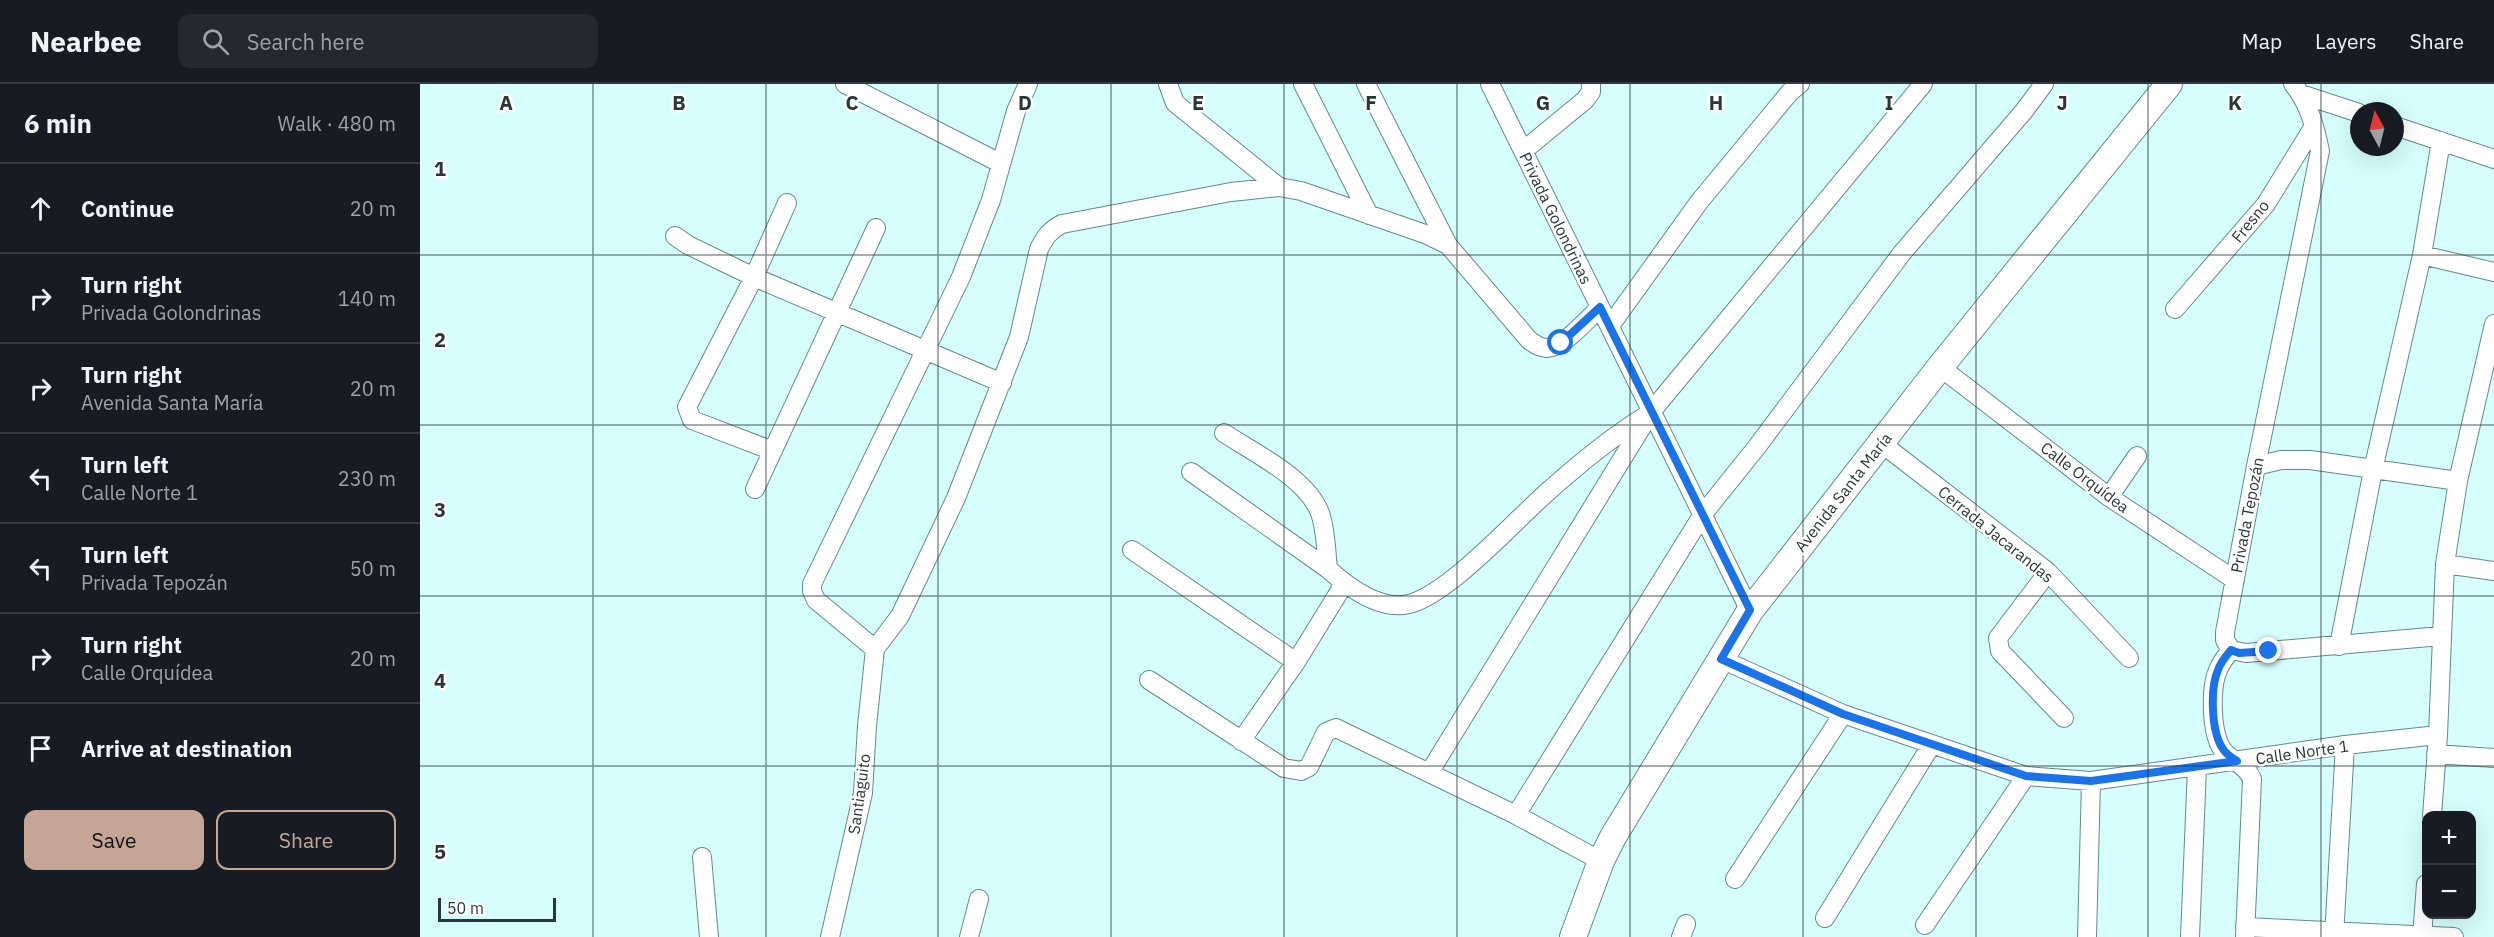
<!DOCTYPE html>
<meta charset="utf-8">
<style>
:root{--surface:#171b24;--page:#242831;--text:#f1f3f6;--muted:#9ea1a6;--line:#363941;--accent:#c5a696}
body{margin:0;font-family:"IBM Plex Sans",sans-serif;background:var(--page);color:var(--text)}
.controls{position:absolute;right:18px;bottom:18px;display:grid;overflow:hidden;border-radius:12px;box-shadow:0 6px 24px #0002}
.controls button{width:54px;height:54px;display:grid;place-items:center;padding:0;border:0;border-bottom:2px solid var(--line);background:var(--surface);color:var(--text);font:30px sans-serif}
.compass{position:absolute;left:1930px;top:18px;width:54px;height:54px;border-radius:50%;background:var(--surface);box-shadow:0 6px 24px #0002;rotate:353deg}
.scale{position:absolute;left:18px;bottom:15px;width:118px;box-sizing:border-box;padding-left:6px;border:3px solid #283737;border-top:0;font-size:16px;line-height:21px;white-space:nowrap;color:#283737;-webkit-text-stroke:4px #fff;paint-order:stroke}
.stop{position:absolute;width:18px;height:18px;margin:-14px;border:4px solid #1a73e8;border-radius:50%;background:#fff}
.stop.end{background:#1a73e8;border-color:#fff;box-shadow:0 2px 6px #0008}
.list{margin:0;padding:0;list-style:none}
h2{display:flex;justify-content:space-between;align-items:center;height:78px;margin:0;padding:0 24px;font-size:26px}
h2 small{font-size:20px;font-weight:400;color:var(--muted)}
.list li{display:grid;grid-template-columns:39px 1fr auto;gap:18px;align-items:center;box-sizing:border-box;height:90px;padding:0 24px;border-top:2px solid var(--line)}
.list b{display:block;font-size:22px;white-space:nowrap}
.list p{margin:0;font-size:20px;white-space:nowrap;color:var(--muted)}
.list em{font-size:20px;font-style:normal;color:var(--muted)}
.actions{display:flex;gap:12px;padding:18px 24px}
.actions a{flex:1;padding:14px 0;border:2px solid var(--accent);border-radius:12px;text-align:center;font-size:21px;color:var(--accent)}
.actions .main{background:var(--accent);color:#111}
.icon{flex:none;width:33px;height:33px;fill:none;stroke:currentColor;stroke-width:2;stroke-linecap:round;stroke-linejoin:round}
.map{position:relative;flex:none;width:2074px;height:853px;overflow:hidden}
header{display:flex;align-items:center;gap:36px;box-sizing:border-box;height:84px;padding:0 30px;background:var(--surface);border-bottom:2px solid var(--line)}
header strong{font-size:28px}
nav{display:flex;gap:33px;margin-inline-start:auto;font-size:21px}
.search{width:420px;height:54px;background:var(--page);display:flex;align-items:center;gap:15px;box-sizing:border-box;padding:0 21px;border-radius:12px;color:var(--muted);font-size:22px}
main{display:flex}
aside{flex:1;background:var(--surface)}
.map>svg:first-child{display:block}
</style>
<header>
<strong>Nearbee</strong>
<div class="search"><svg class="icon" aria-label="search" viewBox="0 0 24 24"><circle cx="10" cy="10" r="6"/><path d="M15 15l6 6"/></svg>Search here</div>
<nav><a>Map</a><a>Layers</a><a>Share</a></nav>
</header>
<main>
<aside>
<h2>6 min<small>Walk · 480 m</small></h2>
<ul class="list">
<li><svg class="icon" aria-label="ahead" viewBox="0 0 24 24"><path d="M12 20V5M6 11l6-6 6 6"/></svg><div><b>Continue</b></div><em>20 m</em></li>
<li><svg class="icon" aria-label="right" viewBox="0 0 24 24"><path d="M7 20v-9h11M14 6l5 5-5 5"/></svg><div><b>Turn right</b><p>Privada Golondrinas</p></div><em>140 m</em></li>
<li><svg class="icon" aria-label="right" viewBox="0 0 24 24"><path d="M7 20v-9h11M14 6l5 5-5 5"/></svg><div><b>Turn right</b><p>Avenida Santa María</p></div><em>20 m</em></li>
<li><svg class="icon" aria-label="left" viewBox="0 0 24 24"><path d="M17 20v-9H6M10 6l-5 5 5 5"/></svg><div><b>Turn left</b><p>Calle Norte 1</p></div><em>230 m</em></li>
<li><svg class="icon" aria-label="left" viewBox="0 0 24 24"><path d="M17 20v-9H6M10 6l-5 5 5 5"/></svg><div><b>Turn left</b><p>Privada Tepozán</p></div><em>50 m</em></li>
<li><svg class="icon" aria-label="right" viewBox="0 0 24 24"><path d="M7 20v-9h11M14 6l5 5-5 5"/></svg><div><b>Turn right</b><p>Calle Orquídea</p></div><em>20 m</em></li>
<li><svg class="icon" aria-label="arrive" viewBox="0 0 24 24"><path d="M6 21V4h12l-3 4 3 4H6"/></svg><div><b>Arrive at destination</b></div></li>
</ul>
<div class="actions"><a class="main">Save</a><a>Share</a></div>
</aside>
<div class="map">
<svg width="2074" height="853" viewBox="0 0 2074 853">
<rect width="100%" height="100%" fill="#d6fefe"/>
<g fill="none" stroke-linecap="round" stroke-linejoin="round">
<!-- street casing -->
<g stroke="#658989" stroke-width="20">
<path id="street" d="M 425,0 L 580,79
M 748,0 L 755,19 L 859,103
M 883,0 L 949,131
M 946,0 L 1028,161
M 1070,0 L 1330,527
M 1881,10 L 1939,29
M 1975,42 L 2074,75
M 1103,67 L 1165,16 L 1171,8 L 1171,0
M 255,152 L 268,161 L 334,193 L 582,299
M 2002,171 L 2074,188
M 1755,225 L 1846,120 L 1894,42
M 1190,242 L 1279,118 L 1370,8 L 1380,0
M 1520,283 L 1689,413 L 1815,496
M 804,349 C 834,369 887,394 900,429 C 906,446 906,467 908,485
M 1461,359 L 1628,488 L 1709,574
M 353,367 L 272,336 L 267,323 L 334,193 L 367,119
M 1836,382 L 1861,376 L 1890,376 L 2038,397
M 771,388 L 908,485 C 928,503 960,527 989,520 C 1027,511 1092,440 1123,412 C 1155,383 1190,354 1227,331
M 335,405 L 456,144
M 1689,413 L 1717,372
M 712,466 L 876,578
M 2025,480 L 2074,487
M 1628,488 L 1578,554 L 1580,567 L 1644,634
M 1919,562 L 1953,386 L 2002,171 L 2021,57
M 455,565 L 480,532 L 536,414 L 599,253 L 619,165 C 625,153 630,146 642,140 L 811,108 L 859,103 L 881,107 L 1005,150 L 1028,161 L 1109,256 C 1116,261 1123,266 1132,263 C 1147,259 1168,235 1180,223
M 455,565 L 396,516 L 392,507 L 392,500 L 541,193 L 571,116 L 596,27 L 608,0
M 1811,566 L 1826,569 L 2021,552
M 1301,575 L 1423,630 L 1606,692 L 1671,697 L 1925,661 L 2018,651
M 729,596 L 864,684 L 881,687 L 889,683 L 906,648 L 916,644 L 1096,731 L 1181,777
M 821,657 L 876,578 L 924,500
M 2016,670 L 2074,674
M 1009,689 L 1231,328 L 1503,0
M 1096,731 L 1283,430 L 1336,364 L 1482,169 L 1604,27 L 1624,0
M 2012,732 L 2018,651 L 2025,480 L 2038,397 L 2074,240
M 282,773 L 289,853
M 1315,795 L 1423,630
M 1405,834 L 1512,660
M 1505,841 L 1606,692
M 1825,843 L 2034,853
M 410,853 L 443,709 L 447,642 L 455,565
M 549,853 L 559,815
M 1261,853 L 1266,840
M 1667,853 L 1671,697
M 1770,853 L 1777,683
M 1825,853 L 1832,695 C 1826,680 1810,677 1802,665 C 1791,648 1790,604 1798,586 C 1801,579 1806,572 1811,566 L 1805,556 L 1805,548 L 1836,382 L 1900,67 C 1895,43 1889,19 1873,0
M 1914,853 L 1925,661
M 2002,853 L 2006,800"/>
</g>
<!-- secondary casing -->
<g stroke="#658989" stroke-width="28">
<path id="secondary" d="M 1153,853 L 1181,777 L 1193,753 L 1330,527 L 1520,283 L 1749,0"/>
</g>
<!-- street -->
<use href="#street" stroke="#fff" stroke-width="18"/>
<!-- secondary -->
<use href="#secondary" stroke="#fff" stroke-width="26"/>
</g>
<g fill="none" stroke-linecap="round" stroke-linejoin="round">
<!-- route -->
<path stroke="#1a73e8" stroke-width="8" d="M 1141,259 L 1180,223 L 1330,526 L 1301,575 L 1423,630 L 1606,692 L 1671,697 L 1817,677 C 1812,674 1806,670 1803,665 C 1791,648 1790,604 1798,586 C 1800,579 1806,572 1811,566 L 1819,569 L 1849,567"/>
</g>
<!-- grid -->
<path fill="none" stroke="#283737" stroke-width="1.5" stroke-opacity="0.55" d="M 173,0 L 173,853M 346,0 L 346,853M 518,0 L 518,853M 691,0 L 691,853M 864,0 L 864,853M 1037,0 L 1037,853M 1210,0 L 1210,853M 1383,0 L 1383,853M 1556,0 L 1556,853M 1728,0 L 1728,853M 1901,0 L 1901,853M 0,171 L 2074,171M 0,341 L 2074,341M 0,512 L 2074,512M 0,682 L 2074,682"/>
<g text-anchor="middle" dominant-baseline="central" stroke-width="5" stroke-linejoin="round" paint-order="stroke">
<!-- street labels -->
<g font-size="16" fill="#283737" stroke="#fff">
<text transform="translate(1136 134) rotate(64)">Privada Golondrinas</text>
<text transform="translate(1830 137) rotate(-51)">Fresno</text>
<text transform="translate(1665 393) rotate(37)">Calle Orquídea</text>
<text transform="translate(1423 408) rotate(-52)">Avenida Santa María</text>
<text transform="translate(1827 431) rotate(-79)">Privada Tepozán</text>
<text transform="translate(1576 450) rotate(39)">Cerrada Jacarandas</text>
<text transform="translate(1882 668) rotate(-8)">Calle Norte 1</text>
<text transform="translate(439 710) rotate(-82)">Santiaguito</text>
</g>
</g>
<g font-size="20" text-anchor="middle" font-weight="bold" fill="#283737" stroke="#fff" stroke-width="5" stroke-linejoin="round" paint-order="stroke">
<text x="86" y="26">A</text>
<text x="259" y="26">B</text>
<text x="432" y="26">C</text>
<text x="605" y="26">D</text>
<text x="778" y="26">E</text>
<text x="951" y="26">F</text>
<text x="1123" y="26">G</text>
<text x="1296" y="26">H</text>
<text x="1469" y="26">I</text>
<text x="1642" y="26">J</text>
<text x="1815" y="26">K</text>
<text x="20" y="92">1</text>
<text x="20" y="263">2</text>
<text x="20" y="433">3</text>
<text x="20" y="604">4</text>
<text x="20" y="775">5</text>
</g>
</svg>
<div class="controls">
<button>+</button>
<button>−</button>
</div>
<svg class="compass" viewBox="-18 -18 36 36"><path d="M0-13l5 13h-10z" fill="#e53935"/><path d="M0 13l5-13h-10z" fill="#9ea1a6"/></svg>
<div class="scale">50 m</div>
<div class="stop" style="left:1141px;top:259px"></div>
<div class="stop end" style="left:1849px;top:567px"></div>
</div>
</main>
